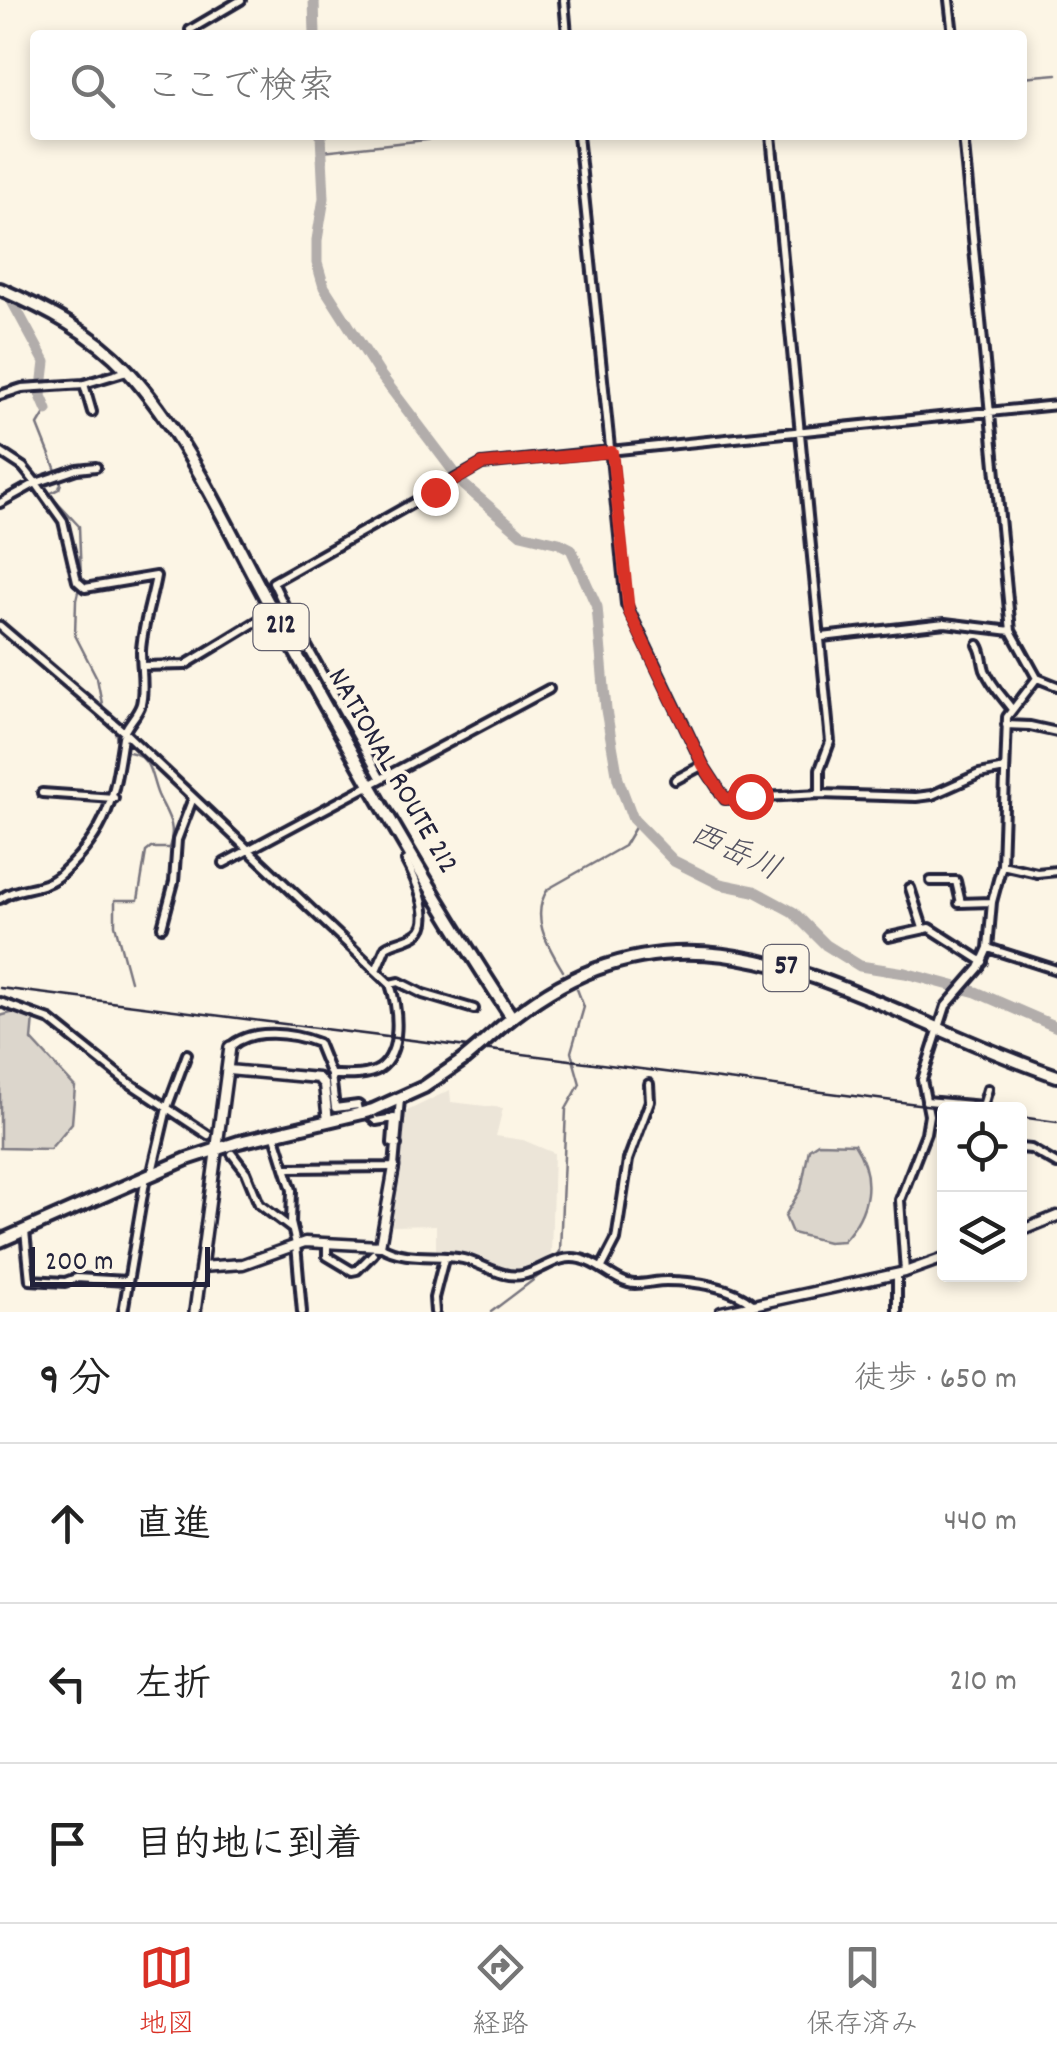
<!DOCTYPE html>
<html lang="ja">
<meta charset="utf-8">
<style>
:root{--surface:#fff;--page:#f2f2f2;--text:#222;--muted:#767676;--line:#e0e0e0;--accent:#d93025}
body{margin:0;font-family:Dekko,"Klee One",sans-serif;background:var(--page);color:var(--text)}
.controls{position:absolute;right:30px;bottom:30px;display:grid;overflow:hidden;border-radius:10px;box-shadow:0 5px 15px #0003}
.controls button{width:90px;height:90px;display:grid;place-items:center;padding:0;border:0;border-bottom:2px solid var(--line);background:var(--surface);color:var(--text);font:50px sans-serif}
.scale{position:absolute;left:30px;bottom:25px;width:180px;box-sizing:border-box;padding-left:10px;border:5px solid #22223b;border-top:0;font-size:28px;line-height:35px;white-space:nowrap;color:#22223b;-webkit-text-stroke:8px #fcf5e5;paint-order:stroke}
.stop{position:absolute;width:30px;height:30px;margin:-22px;border:8px solid #d93025;border-radius:50%;background:#fff}
.stop.end{background:#d93025;border-color:#fff;box-shadow:0 2px 10px #0008}
.list{margin:0;padding:0;list-style:none}
h2{display:flex;justify-content:space-between;align-items:center;height:130px;margin:0;padding:0 40px;font-size:42px}
h2 small{font-size:32px;font-weight:400;color:var(--muted)}
.list li{display:grid;grid-template-columns:65px 1fr auto;gap:30px;align-items:center;box-sizing:border-box;height:160px;padding:0 40px;border-top:2px solid var(--line)}
.list b{display:block;font-size:38px;white-space:nowrap}
.list em{font-size:32px;font-style:normal;color:var(--muted)}
.icon{flex:none;width:55px;height:55px;fill:none;stroke:currentColor;stroke-width:2;stroke-linecap:round;stroke-linejoin:round}
.map{position:relative;flex:none;width:1057px;height:1312px;overflow:hidden}
.search{position:absolute;background:var(--surface);box-shadow:0 5px 15px #0003;left:30px;right:30px;top:30px;height:110px;display:flex;align-items:center;gap:25px;box-sizing:border-box;padding:0 35px;border-radius:10px;color:var(--muted);font-size:38px}
.sheet{height:610px;background:var(--surface)}
nav{display:flex;justify-content:space-around;align-items:center;box-sizing:border-box;height:140px;border-top:2px solid var(--line);background:var(--surface);font-size:28px;color:var(--muted)}
nav a{display:grid;justify-items:center;gap:5px}
nav .on{color:var(--accent)}
.map>svg:first-child{display:block}
</style>
<div class="map">
<svg width="1057" height="1312" viewBox="0 0 1057 1312">
<rect width="100%" height="100%" fill="#fcf5e5"/>
<filter id="ink" filterUnits="userSpaceOnUse"><feTurbulence type="fractalNoise" baseFrequency=".01" numOctaves="2"/><feDisplacementMap in="SourceGraphic" scale="20" xChannelSelector="R" yChannelSelector="G"/><feConvolveMatrix kernelMatrix="1 2 1 2 8 2 1 2 1" color-interpolation-filters="sRGB"/></filter>
<g filter="url(#ink)">
<!-- built -->
<path fill="#ece5d8" d="M 450,1090 L 451,1102 L 503,1108 L 496,1136 L 523,1140 L 554,1153 L 551,1254 L 527,1272 L 514,1274 L 436,1256 L 436,1225 L 392,1226 L 403,1113 Z"/>
<!-- green -->
<path fill="#dcd6cc" stroke="#7f7c84" stroke-width="2.5" d="M 18,1011 L 34,1018 L 32,1040 L 75,1087 L 72,1123 L 50,1149 L 0,1148 L 0,1016 Z
M 818,1143 L 854,1144 C 876,1177 870,1212 843,1241 L 828,1242 L 792,1233 L 785,1216 L 801,1189 L 809,1149 Z"/>
<g fill="none" stroke-linecap="round" stroke-linejoin="round">
<!-- stream -->
<path stroke="#78757e" stroke-width="2.5" d="M 1022,77 L 1057,74
M 322,151 L 473,135
M 47,410 L 38,425 L 61,483 L 59,489 L 49,494 L 79,526 L 81,579 L 76,600 L 75,635 L 97,678 L 103,709 L 115,720
M 114,725 L 118,746
M 129,752 C 152,756 150,776 158,795 C 167,815 177,825 169,848 L 151,848 L 146,852 L 138,900 L 115,900 L 115,925 L 130,981
M 563,971 C 548,946 529,917 548,889 L 624,846 L 637,824
M 556,1258 L 560,1251 L 566,1109 L 580,1084 L 571,1052 L 584,1007 L 577,989
M 491,1312 L 553,1265"/>
<!-- river -->
<path stroke="#b2adab" stroke-width="11" d="M 314,0 L 315,35
M 321,135 L 324,198 L 317,240 L 317,263 L 324,287 L 379,373 L 464,485 L 521,534 L 559,543 L 571,549 L 597,607 L 606,710 L 618,779 L 633,819 L 674,861 L 720,884 L 754,891 L 793,912 L 826,945 L 860,966 L 905,973 L 976,992 L 1057,1027
M 13,303 L 45,362 L 41,396 L 47,410"/>
<!-- minor casing -->
<g stroke="#22223b" stroke-width="14">
<path id="minor" d="M 564,0 L 567,35
M 949,0 L 953,35
M 190,30 L 241,0
M 578,135 L 626,604 L 703,765 L 725,799 L 820,794 L 916,797 L 932,795 L 979,774 L 1005,769
M 771,135 L 830,742 L 820,769 L 820,794
M 963,135 L 1011,631 L 1037,678 L 1057,686
M 84,384 L 92,412
M 0,395 L 22,388 L 84,384 L 127,371
M 0,452 L 23,467 L 36,483 L 77,469 L 96,467
M 0,503 L 36,483 L 63,521 L 77,581 L 85,588 L 156,576 C 152,599 142,628 141,651 C 141,669 145,687 141,704 C 137,717 125,725 123,737 C 114,797 109,830 62,873 C 43,892 18,885 0,899
M 284,605 L 381,779
M 0,626 L 124,732 L 390,984 C 398,1008 403,1053 379,1069 C 366,1077 345,1075 331,1075 L 318,1043 C 293,1033 252,1027 230,1047
M 822,637 L 945,623 L 1011,631
M 978,645 C 983,653 982,661 985,670 C 991,685 1002,696 1011,708
M 142,666 L 185,665 L 284,605 L 273,582 L 482,464 L 1057,405
M 1006,725 L 1030,726 L 1057,732
M 675,780 L 703,765
M 42,793 L 114,798
M 224,863 L 549,689
M 1002,865 L 1037,873 L 1057,871
M 931,881 L 956,881 L 961,903
M 910,888 L 923,928
M 959,903 L 991,902
M 162,927 L 174,882 L 177,840 L 193,798
M 889,937 L 930,928 L 983,962
M 988,948 L 1057,970
M 377,968 L 386,947 C 395,941 410,940 418,933 C 435,920 414,876 406,861 L 410,858
M 390,984 L 399,982 L 423,994 L 474,1009
M 0,1002 L 50,1020 L 125,1080 L 208,1135
M 331,1075 L 335,1108 L 358,1105 L 376,1121 L 394,1118 L 392,1143 L 397,1145
M 926,1101 L 983,1106 L 983,1110
M 983,1106 L 988,1089
M 274,1133 L 292,1190 L 291,1223 L 296,1244 L 302,1312
M 1020,1148 L 1031,1149 L 1057,1164
M 232,1154 L 246,1172 L 259,1204 L 292,1229
M 287,1168 L 394,1167 L 400,1099
M 152,1172 L 167,1108 L 187,1054
M 25,1231 L 30,1280 L 65,1282 L 76,1278 L 127,1281
M 327,1243 L 327,1256 L 352,1271 L 357,1270 L 373,1254
M 380,1246 C 407,1262 436,1253 463,1259 C 482,1263 502,1279 522,1275 C 543,1271 557,1254 580,1259 C 599,1262 617,1284 635,1284 C 646,1284 656,1281 666,1281 C 694,1281 732,1286 754,1305
M 602,1267 L 616,1240 L 628,1160 L 650,1101 L 649,1084
M 905,1272 L 900,1200 L 926,1133 L 929,1115 L 922,1080 L 946,1006 L 979,968 L 988,948 L 992,902 L 1002,865 L 1007,717 L 1037,678
M 123,1312 L 146,1176
M 435,1312 L 434,1298 L 444,1259
M 897,1312 L 897,1274"/>
</g>
<!-- tertiary casing -->
<g stroke="#22223b" stroke-width="15">
<path id="tertiary" d="M 228,1070 L 318,1078 L 324,1085 L 328,1121
M 1020,1231 L 1057,1216
M 201,1267 L 243,1264 L 305,1242 L 380,1246 L 394,1167
M 721,1312 L 905,1272 L 944,1258"/>
</g>
<!-- secondary casing -->
<g stroke="#22223b" stroke-width="16">
<path id="secondary" d="M 195,1312 L 230,1047"/>
</g>
<!-- trunk casing -->
<g stroke="#22223b" stroke-width="18">
<path id="trunk" d="M 0,289 C 46,309 93,333 127,370 C 191,440 230,535 276,617 C 351,753 426,887 511,1016
M 482,1044 C 681,856 848,1005 1057,1076
M 373,1110 L 424,1087 L 463,1060
M 0,1241 L 187,1159 L 239,1142 L 362,1113"/>
</g>
<!-- minor -->
<use href="#minor" stroke="#fcf5e5" stroke-width="6"/>
<!-- tertiary -->
<use href="#tertiary" stroke="#fcf5e5" stroke-width="8"/>
<!-- secondary -->
<use href="#secondary" stroke="#fcf5e5" stroke-width="9"/>
<!-- trunk -->
<use href="#trunk" stroke="#fcf5e5" stroke-width="10"/>
<!-- rail -->
<path stroke="#22223b" stroke-width="2.5" d="M 0,988 L 965,1110
M 1020,1117 L 1057,1122"/>
<!-- trunk-bridge casing -->
<g stroke="#22223b" stroke-width="18" stroke-linecap="butt">
<path id="trunk-bridge" d="M 463,1060 L 482,1044
M 362,1113 L 373,1110"/>
</g>
<!-- trunk-bridge -->
<use href="#trunk-bridge" stroke="#fcf5e5" stroke-width="10"/>
</g>
</g>
<g fill="none" stroke-linecap="round" stroke-linejoin="round" filter="url(#ink)">
<!-- route -->
<path stroke="#d93025" stroke-width="12" d="M 435,492 L 482,464 L 612,452 L 629,612 L 703,765 L 725,799 L 750,796"/>
</g>
<g text-anchor="middle" dominant-baseline="central" stroke-width="8" stroke-linejoin="round" paint-order="stroke">
<!-- shield labels -->
<g fill="#fcf5e5" stroke="#63616e" stroke-width="2.5">
<rect x="253.5" y="604" width="55" height="46" rx="8"/>
<rect x="763.5" y="945" width="45" height="46" rx="8"/>
</g>
<g font-size="28" font-weight="bold" fill="#22223b">
<text x="281" y="627">212</text>
<text x="786" y="968">57</text>
</g>
<!-- street labels -->
<g font-size="30" fill="#22223b" stroke="#fcf5e5">
<text transform="translate(391 772) rotate(60)">NATIONAL ROUTE 212</text>
</g>
<!-- water labels -->
<g font-size="32" font-style="italic" fill="#545362" stroke="#fcf5e5">
<text transform="translate(734 854) rotate(25)">西岳川</text>
</g>
</g>
</svg>
<div class="controls">
<button><svg class="icon" aria-label="locate" viewBox="0 0 24 24"><circle cx="12" cy="12" r="6"/><path d="M12 2v4M12 18v4M2 12h4M18 12h4"/></svg></button>
<button><svg class="icon" aria-label="layers" viewBox="0 0 24 24"><path d="M12 4l9 5-9 5-9-5zM3 14l9 5 9-5"/></svg></button>
</div>
<div class="scale">200 m</div>
<div class="stop" style="left:750px;top:796px"></div>
<div class="stop end" style="left:435px;top:492px"></div>
<div class="search"><svg class="icon" aria-label="search" viewBox="0 0 24 24"><circle cx="10" cy="10" r="6"/><path d="M15 15l6 6"/></svg>ここで検索</div>
</div>
<section class="sheet">
<h2>9 分<small>徒歩 · 650 m</small></h2>
<ul class="list">
<li><svg class="icon" aria-label="ahead" viewBox="0 0 24 24"><path d="M12 20V5M6 11l6-6 6 6"/></svg><div><b>直進</b></div><em>440 m</em></li>
<li><svg class="icon" aria-label="left" viewBox="0 0 24 24"><path d="M17 20v-9H6M10 6l-5 5 5 5"/></svg><div><b>左折</b></div><em>210 m</em></li>
<li><svg class="icon" aria-label="arrive" viewBox="0 0 24 24"><path d="M6 21V4h12l-3 4 3 4H6"/></svg><div><b>目的地に到着</b></div></li>
</ul>
</section>
<nav>
<a class="on"><svg class="icon" aria-label="map" viewBox="0 0 24 24"><path d="M3 6l6-2 6 2 6-2v14l-6 2-6-2-6 2zM9 4v14M15 6v14"/></svg>地図</a>
<a><svg class="icon" aria-label="directions" viewBox="0 0 24 24"><path d="M12 3l9 9-9 9-9-9zM9 14v-3h6M13 9l2 2-2 2"/></svg>経路</a>
<a><svg class="icon" aria-label="saved" viewBox="0 0 24 24"><path d="M7 4h10v16l-5-4-5 4z"/></svg>保存済み</a>
</nav>
